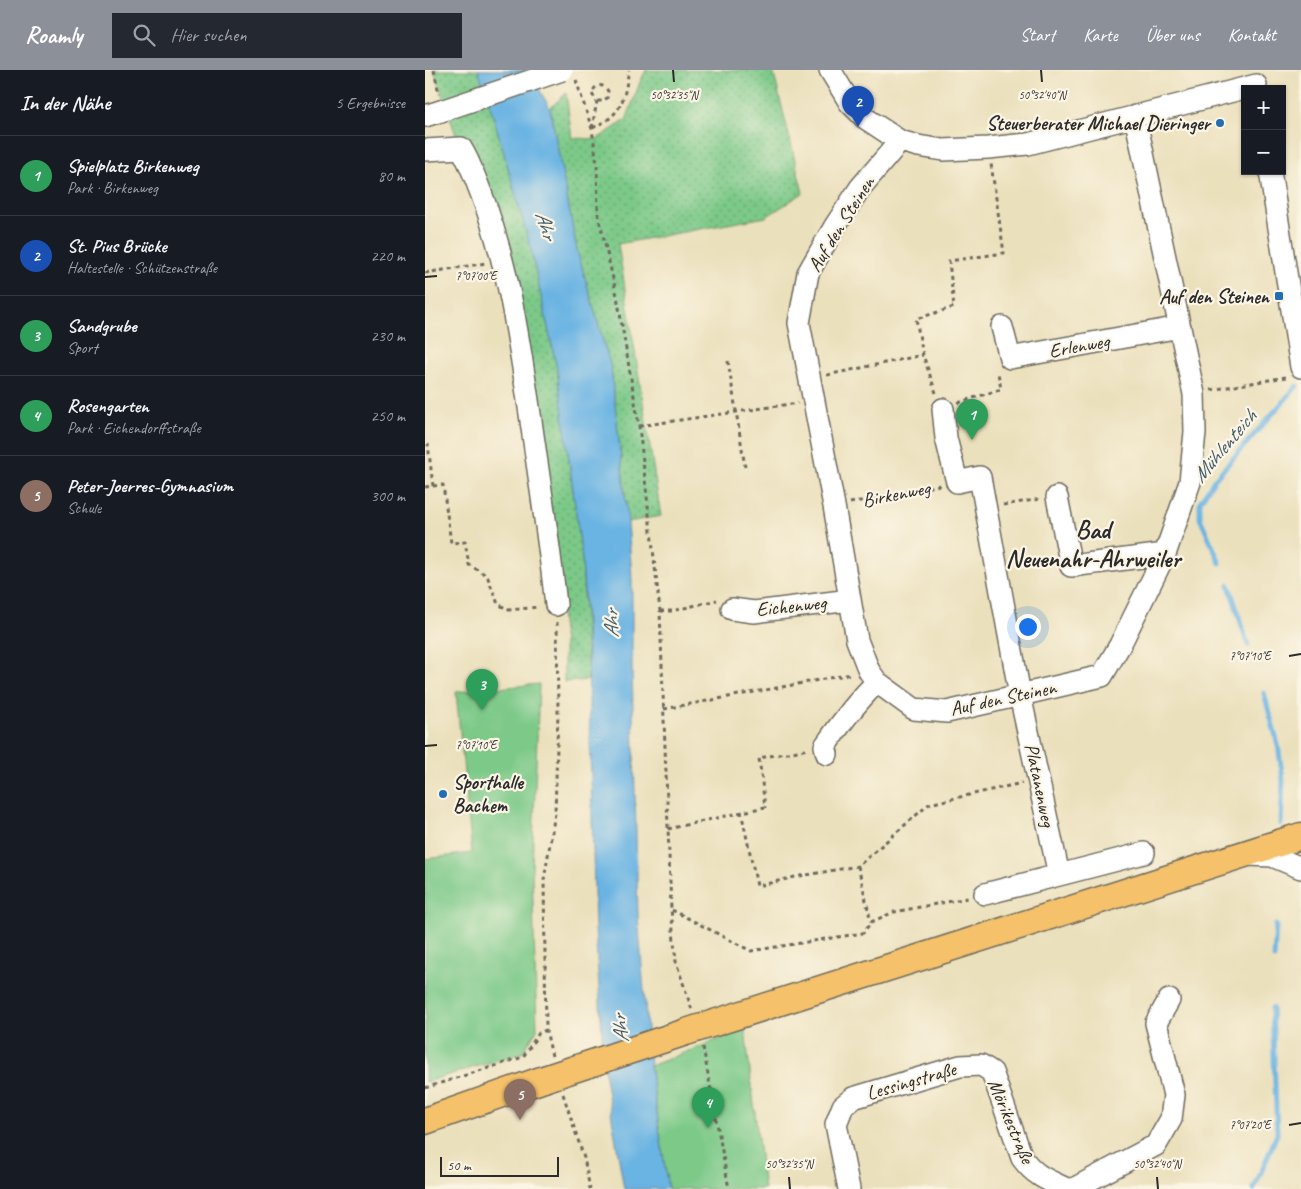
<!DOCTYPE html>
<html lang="de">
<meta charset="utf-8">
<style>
:root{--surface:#171b24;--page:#242831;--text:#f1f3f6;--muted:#9ea1a6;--line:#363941;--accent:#8c9099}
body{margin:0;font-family:Caveat,sans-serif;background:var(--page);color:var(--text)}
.controls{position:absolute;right:15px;top:15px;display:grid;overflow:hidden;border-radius:0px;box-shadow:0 1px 4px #0004}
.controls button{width:45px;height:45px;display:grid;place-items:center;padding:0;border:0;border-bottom:1px solid var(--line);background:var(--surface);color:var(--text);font:25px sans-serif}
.scale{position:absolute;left:15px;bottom:12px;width:119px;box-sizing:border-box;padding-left:5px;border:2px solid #2b2b2b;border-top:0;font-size:14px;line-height:18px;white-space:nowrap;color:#2b2b2b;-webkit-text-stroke:4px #fcf5e5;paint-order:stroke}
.you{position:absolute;left:602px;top:556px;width:18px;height:18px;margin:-12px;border:4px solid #fff;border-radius:50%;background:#1a73e8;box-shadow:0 0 0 8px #1a73e833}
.badge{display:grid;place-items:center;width:32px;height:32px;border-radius:50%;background:var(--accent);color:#fff;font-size:16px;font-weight:700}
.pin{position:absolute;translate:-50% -41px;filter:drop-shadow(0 1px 2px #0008)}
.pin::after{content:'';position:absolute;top:26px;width:18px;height:15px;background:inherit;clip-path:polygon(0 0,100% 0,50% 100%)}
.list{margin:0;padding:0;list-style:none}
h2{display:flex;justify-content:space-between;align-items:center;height:65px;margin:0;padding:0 20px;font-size:21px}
h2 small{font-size:16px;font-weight:400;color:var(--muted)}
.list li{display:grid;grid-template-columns:32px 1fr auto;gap:15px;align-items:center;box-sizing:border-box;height:80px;padding:0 20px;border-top:1px solid var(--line)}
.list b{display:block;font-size:19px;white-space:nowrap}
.list p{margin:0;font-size:16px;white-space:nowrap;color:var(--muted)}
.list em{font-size:16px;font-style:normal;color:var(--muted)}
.icon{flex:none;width:28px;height:28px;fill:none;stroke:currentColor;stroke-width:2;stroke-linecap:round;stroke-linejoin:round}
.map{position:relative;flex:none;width:876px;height:1119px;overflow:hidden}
header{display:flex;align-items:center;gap:30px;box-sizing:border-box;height:70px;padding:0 25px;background:var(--accent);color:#fff}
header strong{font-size:24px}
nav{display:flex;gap:28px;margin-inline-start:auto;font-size:18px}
.search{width:350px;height:45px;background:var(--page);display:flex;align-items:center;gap:12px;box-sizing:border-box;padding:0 18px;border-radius:0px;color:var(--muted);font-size:19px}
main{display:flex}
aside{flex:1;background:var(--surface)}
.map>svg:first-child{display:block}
</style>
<header>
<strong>Roamly</strong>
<div class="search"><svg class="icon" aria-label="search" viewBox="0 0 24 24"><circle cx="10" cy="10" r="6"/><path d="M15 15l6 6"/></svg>Hier suchen</div>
<nav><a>Start</a><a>Karte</a><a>Über uns</a><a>Kontakt</a></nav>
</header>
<main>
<aside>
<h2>In der Nähe<small>5 Ergebnisse</small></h2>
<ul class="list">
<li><span class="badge" style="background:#2e9e5b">1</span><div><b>Spielplatz Birkenweg</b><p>Park · Birkenweg</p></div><em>80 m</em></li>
<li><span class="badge" style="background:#1a4fb4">2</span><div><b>St. Pius Brücke</b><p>Haltestelle · Schützenstraße</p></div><em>220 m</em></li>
<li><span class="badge" style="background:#2e9e5b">3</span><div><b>Sandgrube</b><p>Sport</p></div><em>230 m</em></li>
<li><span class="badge" style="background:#2e9e5b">4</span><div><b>Rosengarten</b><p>Park · Eichendorffstraße</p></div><em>250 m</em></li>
<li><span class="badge" style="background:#8d6e63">5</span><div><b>Peter-Joerres-Gymnasium</b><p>Schule</p></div><em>300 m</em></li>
</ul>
</aside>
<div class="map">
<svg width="876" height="1119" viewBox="0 0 876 1119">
<defs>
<pattern id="grass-dots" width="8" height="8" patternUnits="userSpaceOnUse" patternTransform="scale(1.25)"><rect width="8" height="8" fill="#7cc988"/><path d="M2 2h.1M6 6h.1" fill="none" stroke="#66a36f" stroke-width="1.8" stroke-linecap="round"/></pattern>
</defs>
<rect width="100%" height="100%" fill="#fcf5e5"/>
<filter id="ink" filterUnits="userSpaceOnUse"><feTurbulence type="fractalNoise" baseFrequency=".02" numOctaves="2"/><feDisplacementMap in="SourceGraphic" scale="10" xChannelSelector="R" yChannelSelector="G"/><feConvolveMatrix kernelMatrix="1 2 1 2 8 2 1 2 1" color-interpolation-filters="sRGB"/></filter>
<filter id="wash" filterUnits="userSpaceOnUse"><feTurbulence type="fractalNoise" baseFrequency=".0096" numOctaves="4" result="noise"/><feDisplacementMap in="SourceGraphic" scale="20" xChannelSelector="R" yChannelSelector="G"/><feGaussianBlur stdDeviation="1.12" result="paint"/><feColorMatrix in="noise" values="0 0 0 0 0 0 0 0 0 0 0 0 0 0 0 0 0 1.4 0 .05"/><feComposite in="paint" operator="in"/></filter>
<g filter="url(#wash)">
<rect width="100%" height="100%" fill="#ebe0bc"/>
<!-- grass -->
<path fill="url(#grass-dots)" stroke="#547a5a" d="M 9,0 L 53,0 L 69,48 L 105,176 L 132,299 L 157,489 L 163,610 L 139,612 L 139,577 L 136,539 L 100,271 Z
M 221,0 L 348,0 L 378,123 L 341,147 L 193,174 L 236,446 L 203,452 L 186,298 L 152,180 L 125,38 L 141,23 L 147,68 L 172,69 L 201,50 L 215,12 Z"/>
<!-- green -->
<path fill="#7cc988" stroke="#547a5a" d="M 114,614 L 107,800 L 112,960 L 97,983 L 0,1012 L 0,789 L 47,783 L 31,622 Z
M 320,959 L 339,1119 L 243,1119 L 225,996 Z"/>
<!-- water -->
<path fill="#6ab4e3" stroke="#4a7087" d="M 53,0 L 103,0 L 125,38 L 152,180 L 186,298 L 203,452 L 207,508 L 207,597 L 213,846 L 225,996 L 243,1119 L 199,1119 L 180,1007 L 170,859 L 163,590 L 157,489 L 132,299 L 105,176 L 69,48 Z"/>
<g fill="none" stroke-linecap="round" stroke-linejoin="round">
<!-- stream -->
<path stroke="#6ab4e3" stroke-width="5" d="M 795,493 L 775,448 L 775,432 L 789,410 L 872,316
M 804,515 L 823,575
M 839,623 L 853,675 L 858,710 L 856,754
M 849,888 L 851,855
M 829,1119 L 852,1064 L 847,938"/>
</g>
</g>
<g filter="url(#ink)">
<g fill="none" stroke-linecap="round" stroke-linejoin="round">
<!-- minor casing -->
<g stroke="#6e6a5e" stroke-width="24">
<path id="minor" d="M 405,0 L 425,33 L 440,48 L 475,71 L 493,76 L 518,80 L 563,78 L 603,74 L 831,15
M 0,46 L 16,41
M 475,71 L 435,118 L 410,156 L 383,203 L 374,253 L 409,436 L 432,570 L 444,601 L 452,612 L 489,639 L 522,642 L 677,606 L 695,575 L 740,484 L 765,412 L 770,362 L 769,324 L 710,46
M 0,80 L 36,78 C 45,92 50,108 56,123 C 83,193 94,270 105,344 C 114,408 124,471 131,535
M 845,101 L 876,297
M 577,257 L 585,288 L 755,257
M 518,339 L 521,368 L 532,412 L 555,407 L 595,625 L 634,805 L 560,824
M 632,427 L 646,496 L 740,484
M 307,539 L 329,542 L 425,530
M 402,684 L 400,676 C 416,653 432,631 452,612
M 823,785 L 847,786 L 876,798
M 634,805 L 719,783
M 424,1119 L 411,1054 L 418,1036 L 428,1028 L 535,996 L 556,995 L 567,1002 L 597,1088 C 610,1106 622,1110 642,1119
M 648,1119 L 731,1075 L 746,1049 L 749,1025 L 731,953 L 744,930"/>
</g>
<!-- major casing -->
<g stroke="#6e6a5e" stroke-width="29">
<path id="major" d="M 261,962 L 876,766
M 0,1051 L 119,1009"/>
</g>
<!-- path -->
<path stroke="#6e6a5e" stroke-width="3" stroke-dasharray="4 4" stroke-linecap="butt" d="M 9,0 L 14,24
M 151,10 L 167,59 L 172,94 L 173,144 L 192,226 L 214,356 L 235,541 L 246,839 L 251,892 L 267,940
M 167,58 L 172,31 L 167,24 C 169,15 177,12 183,21 L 182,28 L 178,31 L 172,31
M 168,58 C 174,54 183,51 188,45 C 200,34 201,15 204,0
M 0,203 L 61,193
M 303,291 L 320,397
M 402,305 L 498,285
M 786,320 L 861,307
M 511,323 L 498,285 L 491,249 L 529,237 L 524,191 L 579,183 L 566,94
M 533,333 L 576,319 L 573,303 L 574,301
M 214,356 L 373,333
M 8,416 L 18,415 L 26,473 L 40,472 L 44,495 L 58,503 L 63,508 L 73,534 L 84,540 L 114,537
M 0,417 L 8,416 L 3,374
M 425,433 L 515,415
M 578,435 L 616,429
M 235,541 L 247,541 L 292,530
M 239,639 L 426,604
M 316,741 L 332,816 L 370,807 L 433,796 L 504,734 L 597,713
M 243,759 L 340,737 L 334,688 L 384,679
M 433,796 L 446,852
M 247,840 L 326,881 L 438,863 L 446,852 L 469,842 L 543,828
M 278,977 L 304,1119
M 127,986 L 121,960 L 119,810 L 130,743 L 133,642 L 132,552
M 0,1018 L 98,987 L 114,963 L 121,960
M 138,1024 L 159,1088 L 165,1119"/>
<!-- minor -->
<use href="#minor" stroke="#fff" stroke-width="21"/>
<!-- major -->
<use href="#major" stroke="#f5c16b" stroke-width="26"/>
<!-- minor-bridge casing -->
<g stroke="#6e6a5e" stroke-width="24" stroke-linecap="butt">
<path id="minor-bridge" d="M 16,41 L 137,0"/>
</g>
<!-- major-bridge casing -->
<g stroke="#6e6a5e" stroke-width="29" stroke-linecap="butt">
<path id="major-bridge" d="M 119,1009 L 261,962"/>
</g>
<!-- minor-bridge -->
<use href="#minor-bridge" stroke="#fff" stroke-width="21"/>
<!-- major-bridge -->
<use href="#major-bridge" stroke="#f5c16b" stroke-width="26"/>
</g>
</g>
<!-- ticks -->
<path fill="none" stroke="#2b2b2b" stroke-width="2" d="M 248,0 L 249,12M 616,0 L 617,12M 0,207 L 12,206M 864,586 L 876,584M 0,676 L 12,675M 864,1055 L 876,1053M 364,1107 L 365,1119M 732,1107 L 733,1119"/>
<!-- markers -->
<g fill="#1f6fb2" stroke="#fcf5e5" stroke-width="2">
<circle cx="795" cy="53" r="5"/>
<rect x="849" y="221" width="10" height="10" rx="2.5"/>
<circle cx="18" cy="724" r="5"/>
</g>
<g text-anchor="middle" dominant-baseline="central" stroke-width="4.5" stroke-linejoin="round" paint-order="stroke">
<!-- poi labels -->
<g font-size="20" font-weight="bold" fill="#2b2b2b" stroke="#fcf5e5" text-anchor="end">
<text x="785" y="53">Steuerberater Michael Dieringer</text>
<text x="844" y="226">Auf den Steinen</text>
<text x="28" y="712" text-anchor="start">Sporthalle<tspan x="28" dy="23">Bachem</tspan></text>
</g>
<!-- street labels -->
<g font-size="20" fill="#2b2b2b" stroke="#fcf5e5">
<text transform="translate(416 154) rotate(-58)">Auf den Steinen</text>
<text transform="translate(654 276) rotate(-10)">Erlenweg</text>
<text transform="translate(471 424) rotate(-11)">Birkenweg</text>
<text transform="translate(366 536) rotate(-6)">Eichenweg</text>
<text transform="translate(578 628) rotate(-12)">Auf den Steinen</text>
<text transform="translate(615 715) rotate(78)">Platanenweg</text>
<text transform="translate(486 1011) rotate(-16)">Lessingstraße</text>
<text transform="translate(586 1051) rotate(67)">Mörikestraße</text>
</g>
<!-- water labels -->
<g font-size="21" font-style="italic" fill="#415b6b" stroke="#fcf5e5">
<text transform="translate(121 155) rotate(73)">Ahr</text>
<text transform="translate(799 376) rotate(-50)">Mühlenteich</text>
<text transform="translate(186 554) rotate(-91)">Ahr</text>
<text transform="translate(195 959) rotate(-96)">Ahr</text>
</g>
<!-- district labels -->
<g font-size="25" font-weight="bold" fill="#2b2b2b" stroke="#fcf5e5">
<text x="668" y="460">Bad<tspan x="668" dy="29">Neuenahr-Ahrweiler</tspan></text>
</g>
</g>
<g font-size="12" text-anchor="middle" fill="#2b2b2b" stroke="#fcf5e5" stroke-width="4.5" stroke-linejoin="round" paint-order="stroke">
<text x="249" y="29">50°32'35"N</text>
<text x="617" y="29">50°32'40"N</text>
<text x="51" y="210">7°07'00"E</text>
<text x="825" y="590">7°07'10"E</text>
<text x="51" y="679">7°07'10"E</text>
<text x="825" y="1059">7°07'20"E</text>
<text x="364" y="1098">50°32'35"N</text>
<text x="732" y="1098">50°32'40"N</text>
</g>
</svg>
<div class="controls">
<button>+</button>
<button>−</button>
</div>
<div class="scale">50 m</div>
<div class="you"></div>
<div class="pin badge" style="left:547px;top:370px;background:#2e9e5b">1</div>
<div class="pin badge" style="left:433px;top:57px;background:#1a4fb4">2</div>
<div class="pin badge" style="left:57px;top:640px;background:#2e9e5b">3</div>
<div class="pin badge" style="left:283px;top:1058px;background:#2e9e5b">4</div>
<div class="pin badge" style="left:95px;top:1050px;background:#8d6e63">5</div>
</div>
</main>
